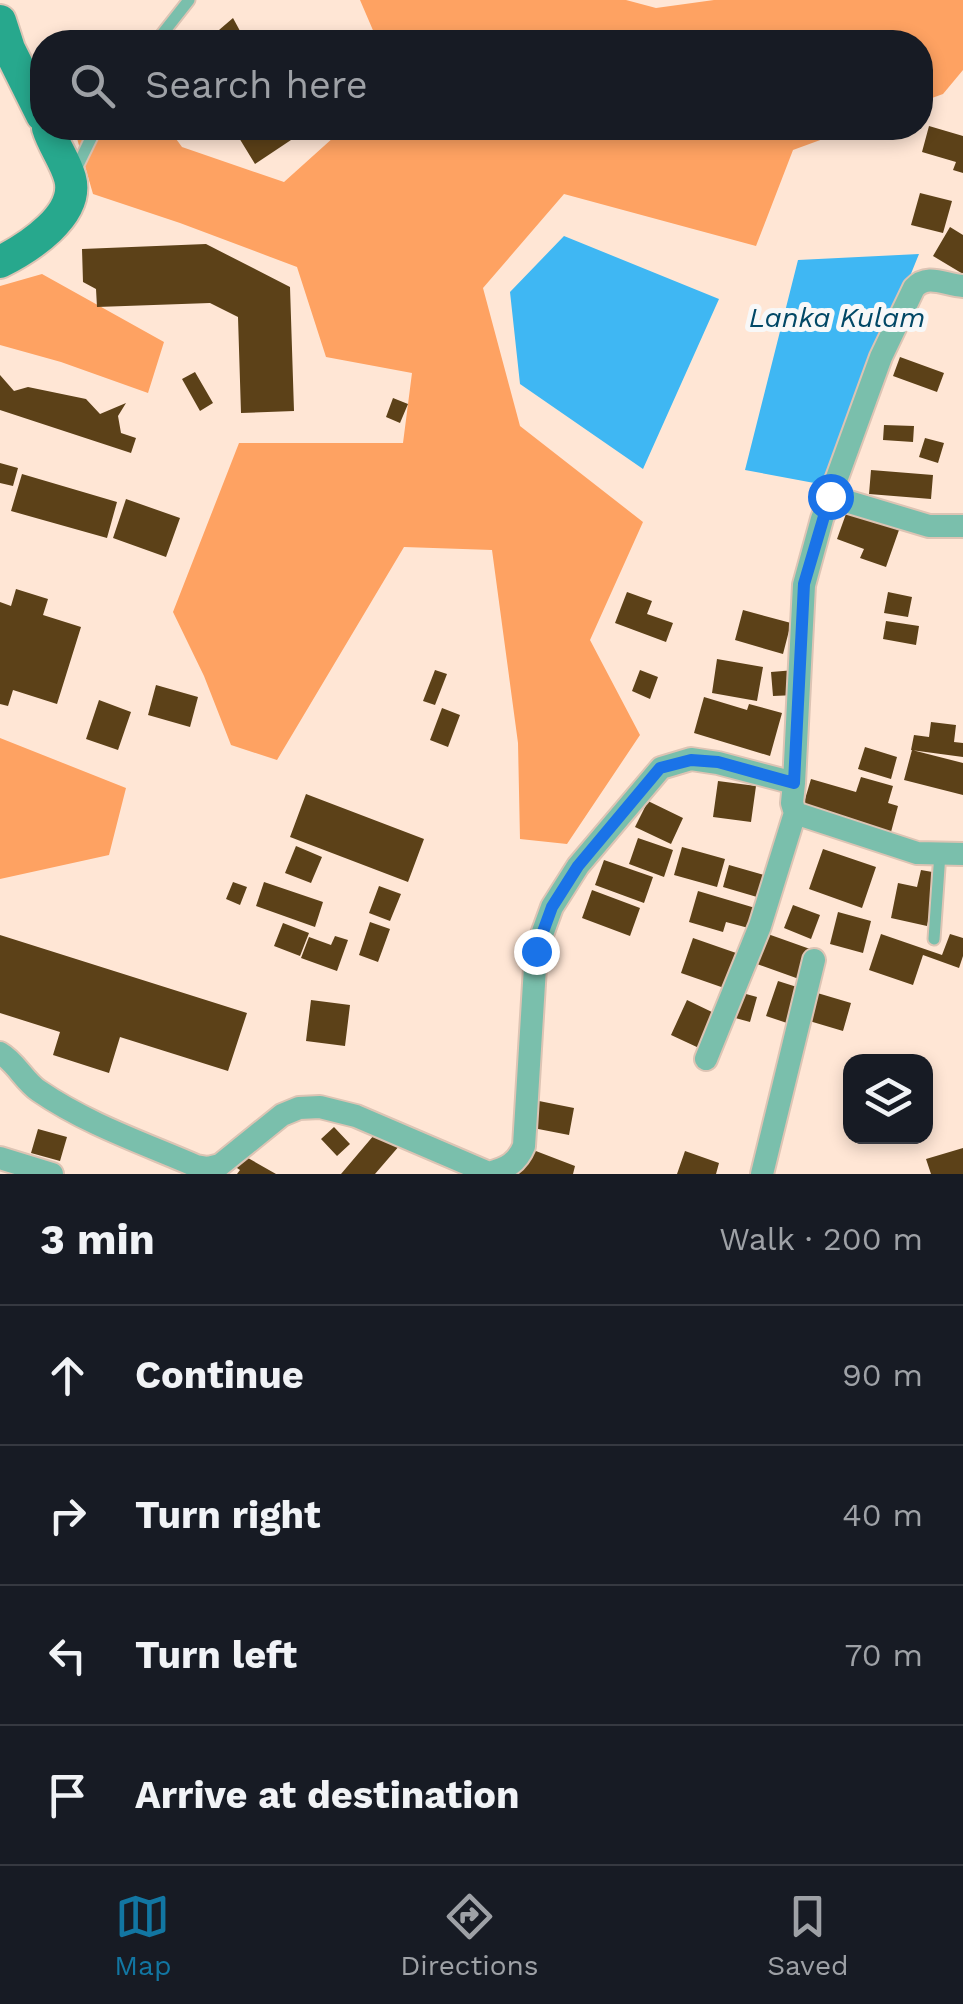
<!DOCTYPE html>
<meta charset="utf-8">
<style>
:root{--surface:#171b24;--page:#242831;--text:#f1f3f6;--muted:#9ea1a6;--line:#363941;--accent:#1276a2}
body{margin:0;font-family:"Work Sans",sans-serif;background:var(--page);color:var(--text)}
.controls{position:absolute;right:30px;bottom:30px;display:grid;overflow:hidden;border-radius:20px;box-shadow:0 5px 15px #0003}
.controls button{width:90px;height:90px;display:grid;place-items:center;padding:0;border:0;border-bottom:2px solid var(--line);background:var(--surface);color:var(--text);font:50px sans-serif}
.stop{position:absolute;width:30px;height:30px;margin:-22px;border:8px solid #1a73e8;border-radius:50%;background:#fff}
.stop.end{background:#1a73e8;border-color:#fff;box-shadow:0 2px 10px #0008}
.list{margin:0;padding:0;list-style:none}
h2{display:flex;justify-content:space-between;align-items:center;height:130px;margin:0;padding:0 40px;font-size:42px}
h2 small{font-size:32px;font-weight:400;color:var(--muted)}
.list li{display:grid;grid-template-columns:65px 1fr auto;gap:30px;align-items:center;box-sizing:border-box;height:140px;padding:0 40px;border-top:2px solid var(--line)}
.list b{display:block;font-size:38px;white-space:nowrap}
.list em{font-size:32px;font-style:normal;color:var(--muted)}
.icon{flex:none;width:55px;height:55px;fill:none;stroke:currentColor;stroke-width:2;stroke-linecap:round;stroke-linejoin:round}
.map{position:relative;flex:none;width:963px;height:1174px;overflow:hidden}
.search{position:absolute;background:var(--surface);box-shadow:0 5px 15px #0003;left:30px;right:30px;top:30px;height:110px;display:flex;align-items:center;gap:25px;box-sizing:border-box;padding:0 35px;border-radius:40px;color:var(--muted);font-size:38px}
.sheet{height:690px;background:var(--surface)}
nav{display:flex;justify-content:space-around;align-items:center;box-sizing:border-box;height:140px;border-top:2px solid var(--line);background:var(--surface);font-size:28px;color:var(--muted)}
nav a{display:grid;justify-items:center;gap:5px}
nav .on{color:var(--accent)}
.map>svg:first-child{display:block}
</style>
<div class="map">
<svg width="963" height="1174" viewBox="0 0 963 1174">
<rect width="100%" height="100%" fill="#ffe6d5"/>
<!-- forest -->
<path fill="#fea262" d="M 360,0 L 626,0 L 656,8 L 714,0 L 963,0 L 963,70 L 943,94 L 921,102 L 920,42 L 378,42 Z
M 74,128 L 168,128 L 182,147 L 284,182 L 344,128 L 853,128 L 793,150 L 756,246 L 564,194 L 483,288 L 520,426 L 643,522 L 590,640 L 640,735 L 567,844 L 520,839 L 518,743 L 492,550 L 404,547 L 277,760 L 231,745 L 204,676 L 173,612 L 239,443 L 403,443 L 412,373 L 326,357 L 297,267 L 180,223 L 93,194 Z
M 42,274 L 164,342 L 148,393 L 61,362 L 0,345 L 0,286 Z
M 0,738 L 126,788 L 109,855 L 0,879 Z"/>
<!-- water -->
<path fill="#3fb7f3" d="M 564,236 L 719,299 L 643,469 L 520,384 L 510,292 Z
M 919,254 L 825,485 L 745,470 L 798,260 Z"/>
<!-- building -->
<path fill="#5c4118" d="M 233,18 L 246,42 L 205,42 Z
M 929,126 L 963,136 L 963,173 L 953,170 L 956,162 L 922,152 Z
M 233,128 L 299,128 L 303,132 L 255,164 Z
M 920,193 L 952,201 L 943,233 L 911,225 Z
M 950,227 L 963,235 L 963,274 L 933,256 Z
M 206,244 L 290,287 L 294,411 L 241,413 L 238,317 L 210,303 L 97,307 L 96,289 L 83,282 L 82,249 Z
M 900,357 L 944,373 L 937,392 L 893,376 Z
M 195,372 L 213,403 L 200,411 L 182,379 Z
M 0,375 L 14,391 L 28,387 L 86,399 L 100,414 L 126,403 L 118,416 L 121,433 L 136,438 L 131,453 L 0,410 Z
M 393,398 L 408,404 L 400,423 L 386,417 Z
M 884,425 L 914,426 L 913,442 L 883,440 Z
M 925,438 L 944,443 L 938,463 L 919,457 Z
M 0,463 L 18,468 L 13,486 L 0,483 Z
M 871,470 L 933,475 L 931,499 L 869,494 Z
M 22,474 L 117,502 L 107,538 L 11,511 Z
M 126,499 L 180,518 L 166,557 L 113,538 Z
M 847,511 L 899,530 L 886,567 L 860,558 L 864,549 L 837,539 Z
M 16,589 L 48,599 L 43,615 L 81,627 L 57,704 L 13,690 L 8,706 L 0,704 L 0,602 L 11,606 Z
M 627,592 L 652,601 L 647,614 L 673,623 L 666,642 L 615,623 Z
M 888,592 L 912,597 L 908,617 L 884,613 Z
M 743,610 L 791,623 L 783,654 L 735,640 Z
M 886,621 L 919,626 L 916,645 L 883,639 Z
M 717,659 L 763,667 L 757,701 L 712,693 Z
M 435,670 L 447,674 L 435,705 L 423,701 Z
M 640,670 L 658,677 L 650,699 L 632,691 Z
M 795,670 L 796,695 L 773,696 L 771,672 Z
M 156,685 L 198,697 L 190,727 L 148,715 Z
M 704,697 L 747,710 L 749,704 L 782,713 L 770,756 L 694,733 Z
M 99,700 L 131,712 L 118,750 L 86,739 Z
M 442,708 L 460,715 L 448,747 L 430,740 Z
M 931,722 L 956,725 L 954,742 L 963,743 L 963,757 L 911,750 L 914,735 L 929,737 Z
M 865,747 L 897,757 L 891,779 L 858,769 Z
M 912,750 L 963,763 L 963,795 L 904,780 Z
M 861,777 L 893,786 L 888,803 L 898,806 L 891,832 L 803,806 L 811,779 L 856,792 Z
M 718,781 L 756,786 L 751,822 L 713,817 Z
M 306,794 L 424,839 L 408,882 L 290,837 Z
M 648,801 L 683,818 L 671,844 L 635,827 Z
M 638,838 L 673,850 L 664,877 L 629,864 Z
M 296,846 L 322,857 L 311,883 L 285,873 Z
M 682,847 L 725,859 L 717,887 L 674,875 Z
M 823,849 L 876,867 L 862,908 L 809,889 Z
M 604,860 L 653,877 L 644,903 L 595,885 Z
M 729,865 L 764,875 L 757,897 L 723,887 Z
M 921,870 L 938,873 L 927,926 L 891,918 L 898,883 L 917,887 Z
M 233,882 L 247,887 L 240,905 L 226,899 Z
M 264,882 L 323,902 L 315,927 L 256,906 Z
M 379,886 L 401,894 L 390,921 L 369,913 Z
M 592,890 L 640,908 L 630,936 L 582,918 Z
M 698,891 L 762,910 L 756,930 L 726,922 L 723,932 L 689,922 Z
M 793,905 L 820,915 L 811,939 L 784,928 Z
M 838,912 L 871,921 L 863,953 L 830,944 Z
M 370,922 L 390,929 L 378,962 L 359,955 Z
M 283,923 L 309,933 L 300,956 L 274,946 Z
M 765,933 L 810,949 L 799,979 L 754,963 Z
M 881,934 L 942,955 L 950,934 L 963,938 L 963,956 L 959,968 L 923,955 L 913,985 L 869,970 Z
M 0,935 L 247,1013 L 228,1071 L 120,1037 L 109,1073 L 53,1055 L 60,1032 L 0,1013 Z
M 335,936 L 348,940 L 337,971 L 301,958 L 309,937 L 331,945 Z
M 693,938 L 739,954 L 727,989 L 681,973 Z
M 778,981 L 800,988 L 787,1023 L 766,1016 Z
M 735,991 L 757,997 L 750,1022 L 728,1016 Z
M 814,992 L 851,1003 L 843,1031 L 806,1020 Z
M 311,1000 L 350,1005 L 345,1046 L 306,1041 Z
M 687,1000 L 714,1013 L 699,1048 L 671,1035 Z
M 534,1100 L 574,1108 L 569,1135 L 528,1127 Z
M 334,1127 L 350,1144 L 337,1156 L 321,1139 Z
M 380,1128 L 400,1145 L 375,1174 L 341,1174 Z
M 38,1129 L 67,1137 L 60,1161 L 31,1153 Z
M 528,1148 L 575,1166 L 573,1174 L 518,1174 Z
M 963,1148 L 963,1174 L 931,1174 L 926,1159 Z
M 685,1151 L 719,1163 L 716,1174 L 677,1174 Z
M 241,1154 L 276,1174 L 237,1174 L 240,1170 L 234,1166 Z"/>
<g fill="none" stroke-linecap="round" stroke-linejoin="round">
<!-- lane casing -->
<g stroke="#ddc4b4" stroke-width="15">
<path id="lane" d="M 156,42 L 189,0
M 75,171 L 96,128
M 934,939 L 940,853"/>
</g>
<!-- street casing -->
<g stroke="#ddc4b4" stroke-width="26">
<path id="street" d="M 829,496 L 929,526 L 963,526
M 794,783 L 804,585 L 822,519 L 881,357 L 914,288 C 928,273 945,285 963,286
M 0,1053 C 16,1062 24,1081 39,1091 C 87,1124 143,1143 196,1166 L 208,1168 L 220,1165 L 282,1115 L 299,1108 L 320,1107 L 356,1116 L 489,1173 C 507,1168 517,1163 524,1146 L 536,951 L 552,907 L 578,866 L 661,768 L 691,759 L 718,763 L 794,783 L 792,803 L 795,813 L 917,853 L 963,854
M 706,1059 L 760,926 L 795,813
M 0,1158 L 52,1174
M 762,1174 L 814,960"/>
</g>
<!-- secondary casing -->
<g stroke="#ddc4b4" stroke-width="36">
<path id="secondary" d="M 0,21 L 9,49 L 42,115
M 0,262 C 28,248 80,215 70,178 C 65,160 53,145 48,128"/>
</g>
<!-- lane -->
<use href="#lane" stroke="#7abfac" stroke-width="11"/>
<!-- street -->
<use href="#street" stroke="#7abfac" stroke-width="22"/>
<!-- secondary -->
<use href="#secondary" stroke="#27a88d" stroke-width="32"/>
</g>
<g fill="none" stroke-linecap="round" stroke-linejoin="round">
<!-- route -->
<path stroke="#1a73e8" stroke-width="12" d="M 536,951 L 552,907 L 578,866 L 660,768 L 691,760 L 718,762 L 794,783 L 804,584 L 830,496"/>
</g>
<g text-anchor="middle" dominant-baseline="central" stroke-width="10" stroke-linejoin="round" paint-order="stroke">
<!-- water labels -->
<g font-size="28" font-style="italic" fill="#024866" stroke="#f8f8f8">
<text x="837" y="317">Lanka Kulam</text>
</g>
</g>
</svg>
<div class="controls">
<button><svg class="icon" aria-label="layers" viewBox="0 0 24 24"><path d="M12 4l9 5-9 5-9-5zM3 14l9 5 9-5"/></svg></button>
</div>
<div class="stop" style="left:830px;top:496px"></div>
<div class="stop end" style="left:536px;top:951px"></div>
<div class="search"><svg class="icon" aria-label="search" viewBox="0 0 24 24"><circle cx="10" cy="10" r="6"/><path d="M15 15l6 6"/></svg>Search here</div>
</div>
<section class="sheet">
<h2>3 min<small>Walk · 200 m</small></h2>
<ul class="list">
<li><svg class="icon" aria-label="ahead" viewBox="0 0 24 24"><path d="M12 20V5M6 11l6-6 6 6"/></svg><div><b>Continue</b></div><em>90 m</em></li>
<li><svg class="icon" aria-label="right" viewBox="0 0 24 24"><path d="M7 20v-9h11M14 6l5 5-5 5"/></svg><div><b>Turn right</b></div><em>40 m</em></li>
<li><svg class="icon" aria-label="left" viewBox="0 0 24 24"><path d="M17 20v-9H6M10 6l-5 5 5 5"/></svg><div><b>Turn left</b></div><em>70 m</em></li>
<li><svg class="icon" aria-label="arrive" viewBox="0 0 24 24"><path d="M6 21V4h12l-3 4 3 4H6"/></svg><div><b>Arrive at destination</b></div></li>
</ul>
</section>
<nav>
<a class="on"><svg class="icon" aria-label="map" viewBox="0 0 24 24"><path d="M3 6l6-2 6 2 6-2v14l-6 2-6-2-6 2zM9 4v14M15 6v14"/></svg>Map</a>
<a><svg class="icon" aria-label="directions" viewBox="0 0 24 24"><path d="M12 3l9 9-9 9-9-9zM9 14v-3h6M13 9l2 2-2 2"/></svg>Directions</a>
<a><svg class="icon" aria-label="saved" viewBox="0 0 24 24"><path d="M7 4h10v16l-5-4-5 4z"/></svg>Saved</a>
</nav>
